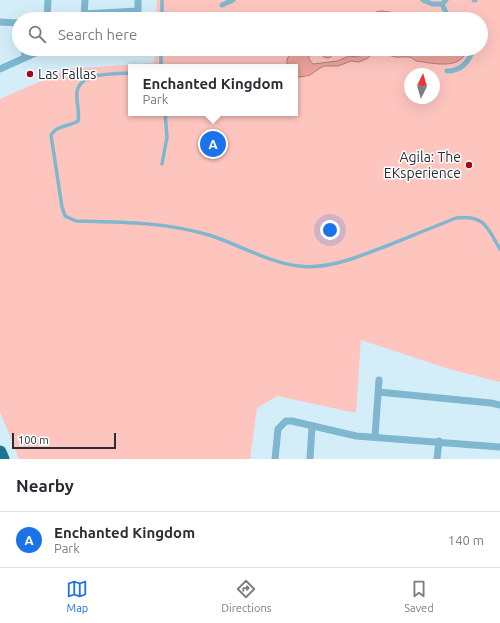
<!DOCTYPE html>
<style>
:root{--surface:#fff;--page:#f7f7f7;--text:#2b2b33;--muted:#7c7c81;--line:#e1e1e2;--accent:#1a73e8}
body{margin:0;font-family:Ubuntu,sans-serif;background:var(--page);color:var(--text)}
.compass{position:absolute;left:404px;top:68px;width:36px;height:36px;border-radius:50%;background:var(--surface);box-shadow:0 4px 16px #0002;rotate:5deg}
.scale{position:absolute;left:12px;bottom:10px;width:104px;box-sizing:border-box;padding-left:4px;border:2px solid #263034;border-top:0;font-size:11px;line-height:14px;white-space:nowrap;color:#263034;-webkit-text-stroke:3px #fff;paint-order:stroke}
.you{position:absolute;left:330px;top:230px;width:14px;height:14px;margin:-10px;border:3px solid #fff;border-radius:50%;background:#1a73e8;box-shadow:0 0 0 6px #1a73e833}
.badge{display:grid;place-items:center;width:26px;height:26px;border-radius:50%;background:var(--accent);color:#fff;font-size:13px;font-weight:700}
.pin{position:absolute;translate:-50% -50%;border:2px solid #fff;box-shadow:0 1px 4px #0006}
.popup{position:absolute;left:128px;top:64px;width:170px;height:52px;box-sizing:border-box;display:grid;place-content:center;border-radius:0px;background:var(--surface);filter:drop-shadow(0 1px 3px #0005);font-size:13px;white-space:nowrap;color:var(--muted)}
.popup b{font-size:15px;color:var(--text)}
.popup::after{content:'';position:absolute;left:50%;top:100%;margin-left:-8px;border:8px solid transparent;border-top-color:var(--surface)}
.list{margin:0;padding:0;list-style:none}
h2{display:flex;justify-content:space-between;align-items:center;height:52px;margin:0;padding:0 16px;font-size:17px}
h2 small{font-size:13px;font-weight:400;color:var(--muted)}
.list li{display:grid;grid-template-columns:26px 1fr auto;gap:12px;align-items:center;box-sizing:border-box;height:56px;padding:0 16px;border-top:1px solid var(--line)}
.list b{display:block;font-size:15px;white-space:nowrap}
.list p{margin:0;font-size:13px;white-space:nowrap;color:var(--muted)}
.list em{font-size:13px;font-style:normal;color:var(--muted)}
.icon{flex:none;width:22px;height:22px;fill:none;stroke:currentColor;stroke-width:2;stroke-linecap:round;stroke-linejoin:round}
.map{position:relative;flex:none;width:500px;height:459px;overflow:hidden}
.search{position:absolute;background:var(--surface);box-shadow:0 4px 16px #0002;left:12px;right:12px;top:12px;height:44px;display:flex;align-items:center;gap:10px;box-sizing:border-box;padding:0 14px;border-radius:22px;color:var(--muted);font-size:15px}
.sheet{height:108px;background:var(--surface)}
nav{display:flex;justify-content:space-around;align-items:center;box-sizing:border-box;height:56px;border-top:1px solid var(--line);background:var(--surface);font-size:11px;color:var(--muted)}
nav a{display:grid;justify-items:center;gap:2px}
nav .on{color:var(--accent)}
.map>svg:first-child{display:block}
</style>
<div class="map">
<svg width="500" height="459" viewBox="0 0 500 459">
<rect width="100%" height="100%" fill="#d4eef9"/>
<!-- green -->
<path fill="#fec5bf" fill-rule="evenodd" d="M 157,0 L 500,0 L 500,382 L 449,369 L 361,340 L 356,413 L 277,396 L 257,408 L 250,459 L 19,459 L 0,412 L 0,99 L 68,69 L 154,63 L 155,49 L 481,49 L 481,19 L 156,19 ZM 131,67 L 295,67 L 295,113 L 131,113 ZM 410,74 L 434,74 L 434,98 L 410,98 Z"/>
<!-- water -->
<path fill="#eda29c" stroke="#b1807d" d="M 381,11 L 390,12 L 395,14 L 393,18 C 386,15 382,13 375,19 L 371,19 L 376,12 Z
M 295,49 L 309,49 L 309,59 L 313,64 L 337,61 L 349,56 L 357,57 L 364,54 L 369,49 L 467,49 C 462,71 432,63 416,61 C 409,54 402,58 395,57 C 388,55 382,52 376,52 L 366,59 L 359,62 L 351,61 L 338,66 L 324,66 L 320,68 L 310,75 L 306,76 L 299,77 L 295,76 L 295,67 L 288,67 C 285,58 289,55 295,49 Z
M 319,49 L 324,49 L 327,54 L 332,52 L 334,49 L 352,49 L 338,51 L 329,58 C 323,58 321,55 319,49 Z"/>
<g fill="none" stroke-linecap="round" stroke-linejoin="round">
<!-- service -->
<path stroke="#7eb7ce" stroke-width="3.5" d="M 162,19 L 162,0
M 19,30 L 19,31
M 22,49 L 24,58
M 161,67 L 161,49
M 131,73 C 115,74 78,72 77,93 C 76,103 80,112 78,121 C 68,127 57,125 51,135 L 62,207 L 65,216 L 76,221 C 122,222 164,222 209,235 C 238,244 267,262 298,266 C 329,270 360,256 389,245 C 411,236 434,227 456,218 C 485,215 487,227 500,249
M 162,164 L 167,137 L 165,113"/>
<!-- pedestrian -->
<path stroke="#7eb7ce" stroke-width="5" d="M 423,0 L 432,4 L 442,4 L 446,0
M 474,0 L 475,0
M 442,4 L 448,17 L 451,19
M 222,5 L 233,0
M 447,71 C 461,71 469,62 473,49"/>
<!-- minor -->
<path stroke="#7eb7ce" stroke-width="7" d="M 84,14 L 138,11
M 84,18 L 85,0
M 47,19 L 48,0
M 138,19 L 138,0
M 0,22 L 19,23
M 81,49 L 85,49
M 0,69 L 44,49
M 378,392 L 491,403 L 500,405
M 375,437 L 379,380
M 275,459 L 278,429 L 286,421 L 292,421 L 356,436 L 500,447
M 310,459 L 312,426
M 437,459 L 439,441"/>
<!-- motorway -->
<path stroke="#1c7491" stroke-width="13" d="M 0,452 L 3,459"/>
</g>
<!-- markers -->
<g fill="#a3071b" stroke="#fff" stroke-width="1.5">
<circle cx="30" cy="74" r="4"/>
<circle cx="469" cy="165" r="4"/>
</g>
<g text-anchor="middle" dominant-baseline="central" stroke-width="3" stroke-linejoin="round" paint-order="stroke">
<!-- poi labels -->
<g font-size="14" fill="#263034" stroke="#fff" text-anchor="start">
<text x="38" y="74">Las Fallas</text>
<text x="461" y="157" text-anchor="end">Agila: The<tspan x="461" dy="16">EKsperience</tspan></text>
</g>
</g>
</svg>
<svg class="compass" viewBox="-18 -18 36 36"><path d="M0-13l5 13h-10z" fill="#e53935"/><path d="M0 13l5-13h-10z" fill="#7c7c81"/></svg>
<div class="scale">100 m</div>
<div class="you"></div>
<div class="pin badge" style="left:213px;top:144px">A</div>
<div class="popup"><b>Enchanted Kingdom</b>Park</div>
<div class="search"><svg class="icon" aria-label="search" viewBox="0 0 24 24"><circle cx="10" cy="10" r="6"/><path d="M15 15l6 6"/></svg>Search here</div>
</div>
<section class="sheet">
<h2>Nearby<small></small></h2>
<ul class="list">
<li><span class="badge">A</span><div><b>Enchanted Kingdom</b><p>Park</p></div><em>140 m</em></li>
</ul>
</section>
<nav>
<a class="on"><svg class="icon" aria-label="map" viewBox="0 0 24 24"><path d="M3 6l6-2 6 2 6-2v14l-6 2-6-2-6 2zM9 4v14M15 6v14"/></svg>Map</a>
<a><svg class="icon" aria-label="directions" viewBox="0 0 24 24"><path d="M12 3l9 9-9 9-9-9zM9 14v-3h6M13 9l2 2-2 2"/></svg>Directions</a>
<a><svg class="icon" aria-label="saved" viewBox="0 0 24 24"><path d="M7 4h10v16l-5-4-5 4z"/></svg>Saved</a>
</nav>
